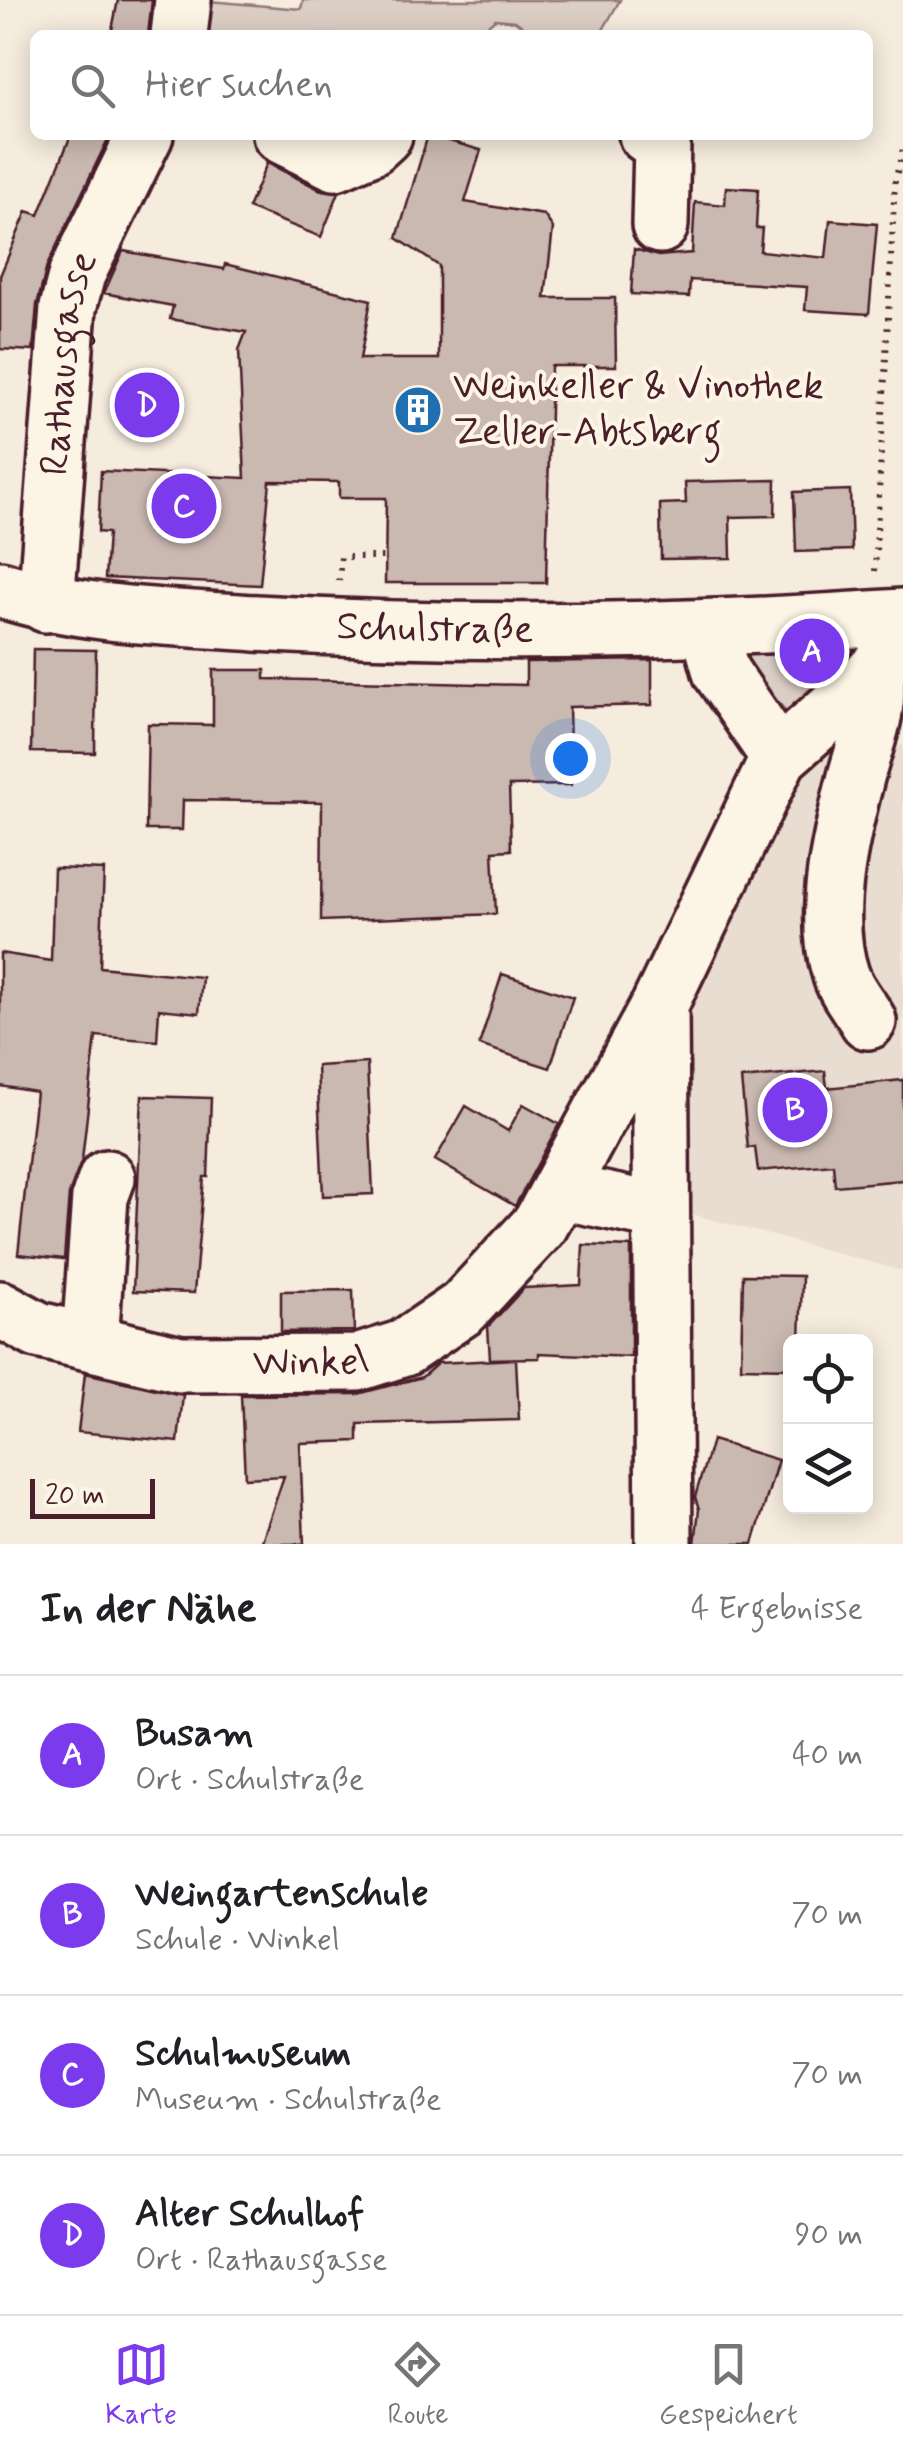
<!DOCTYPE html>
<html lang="de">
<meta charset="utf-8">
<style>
:root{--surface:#fff;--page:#f2f2f2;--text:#202124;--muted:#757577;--line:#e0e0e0;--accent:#7c3aed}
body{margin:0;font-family:Mynerve,sans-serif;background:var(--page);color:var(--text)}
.controls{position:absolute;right:30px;bottom:30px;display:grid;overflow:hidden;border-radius:15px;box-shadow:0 5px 25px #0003}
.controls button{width:90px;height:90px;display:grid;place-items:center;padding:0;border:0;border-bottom:2px solid var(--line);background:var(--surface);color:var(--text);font:50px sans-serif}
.scale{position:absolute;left:30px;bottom:25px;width:125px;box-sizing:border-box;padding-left:10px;border:5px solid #4a1f2b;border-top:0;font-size:28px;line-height:35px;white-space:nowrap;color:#4a1f2b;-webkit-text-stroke:8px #fcf5e5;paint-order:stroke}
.you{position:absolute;left:570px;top:758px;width:35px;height:35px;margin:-25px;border:8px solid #fff;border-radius:50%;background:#1a73e8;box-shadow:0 0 0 15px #1a73e833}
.badge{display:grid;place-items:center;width:65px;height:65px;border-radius:50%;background:var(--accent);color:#fff;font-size:32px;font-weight:700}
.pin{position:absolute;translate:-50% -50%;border:5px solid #fff;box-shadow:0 2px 10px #0006}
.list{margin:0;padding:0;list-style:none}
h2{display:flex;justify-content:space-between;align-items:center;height:130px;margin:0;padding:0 40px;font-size:42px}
h2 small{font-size:32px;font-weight:400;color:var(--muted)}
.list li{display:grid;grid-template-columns:65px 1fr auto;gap:30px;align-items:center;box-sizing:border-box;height:160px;padding:0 40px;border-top:2px solid var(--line)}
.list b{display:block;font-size:38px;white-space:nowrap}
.list p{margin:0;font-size:32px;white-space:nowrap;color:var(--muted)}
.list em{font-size:32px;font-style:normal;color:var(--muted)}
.icon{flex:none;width:55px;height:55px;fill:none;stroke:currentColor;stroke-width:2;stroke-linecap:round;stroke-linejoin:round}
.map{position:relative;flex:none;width:903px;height:1544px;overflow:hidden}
.search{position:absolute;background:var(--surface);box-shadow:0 5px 25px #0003;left:30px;right:30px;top:30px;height:110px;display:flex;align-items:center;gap:25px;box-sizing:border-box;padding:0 35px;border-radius:15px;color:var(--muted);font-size:38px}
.sheet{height:770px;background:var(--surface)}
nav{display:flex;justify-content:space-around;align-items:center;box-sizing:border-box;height:140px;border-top:2px solid var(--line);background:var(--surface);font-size:28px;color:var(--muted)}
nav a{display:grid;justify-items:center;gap:5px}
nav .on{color:var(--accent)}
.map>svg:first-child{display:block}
</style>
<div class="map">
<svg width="903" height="1544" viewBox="0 0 903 1544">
<rect width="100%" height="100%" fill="#f5ecde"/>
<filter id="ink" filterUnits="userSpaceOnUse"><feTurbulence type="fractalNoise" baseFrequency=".01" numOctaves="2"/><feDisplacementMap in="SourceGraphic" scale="20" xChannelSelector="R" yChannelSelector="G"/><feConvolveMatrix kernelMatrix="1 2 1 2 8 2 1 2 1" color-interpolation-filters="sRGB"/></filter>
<g filter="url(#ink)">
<!-- built -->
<path fill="#e8ddd0" d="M 903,745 L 903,1271 L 688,1213 L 687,1007 L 794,762 L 828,748 Z"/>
<!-- green -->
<path fill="#dbcec4" stroke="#927678" stroke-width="2.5" d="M 197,0 L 301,9 L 303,0 L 620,0 L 600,35 L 535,35 L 515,21 L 495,19 L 476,35 L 195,35 Z
M 867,640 L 798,725 L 741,659 L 732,641 Z"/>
<!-- building -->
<path fill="#cab9b1" stroke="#4a1f2b" stroke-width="2.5" d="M 118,0 L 152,0 L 148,35 L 111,35 Z
M 71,135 L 110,135 L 47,266 L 37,305 L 33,351 L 0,349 L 0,276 L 27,211 L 39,215 Z
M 428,135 L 481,150 L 465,202 L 544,215 L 553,228 L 545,298 L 615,298 L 616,366 L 551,366 L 546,583 L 385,583 L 386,498 L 339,498 L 339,482 L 270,481 L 260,585 L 105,578 L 108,533 L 98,532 L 101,471 L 245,478 L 239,350 L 246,332 L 170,319 L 173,306 L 104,293 L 123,251 L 224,269 L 225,264 L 371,300 L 360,359 L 439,359 L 439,266 L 397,238 Z
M 267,163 L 321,190 L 339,192 L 321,237 L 248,208 Z
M 726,187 L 758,189 L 756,228 L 762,228 L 760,251 L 826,258 L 830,220 L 877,224 L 869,314 L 805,310 L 807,287 L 690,280 L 689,297 L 631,294 L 634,249 L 658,256 L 692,253 L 695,202 L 725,205 Z
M 776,480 L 775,516 L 730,517 L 731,558 L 661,559 L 660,504 L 686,503 L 685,482 Z
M 850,490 L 852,550 L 796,552 L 794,492 Z
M 33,649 L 96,650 L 95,753 L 31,752 Z
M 652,660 L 652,705 L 569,707 L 571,785 L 509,786 L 511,850 L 493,851 L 496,914 L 321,921 L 322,802 L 183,800 L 182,830 L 146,830 L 148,724 L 213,725 L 213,670 L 265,670 L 265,679 L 526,685 L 526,662 Z
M 54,868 L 104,870 L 100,967 L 202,977 L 199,1013 L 159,1009 L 157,1041 L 96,1036 L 82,1160 L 69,1194 L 64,1259 L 18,1254 L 36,1092 L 0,1086 L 0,953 L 51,961 Z
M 502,974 L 573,997 L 550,1068 L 479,1045 Z
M 367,1063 L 373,1194 L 323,1196 L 317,1066 Z
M 825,1071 L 827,1088 L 903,1080 L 903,1180 L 835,1186 L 833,1164 L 758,1171 L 755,1147 L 748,1148 L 741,1079 Z
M 142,1096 L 211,1098 L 208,1177 L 204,1177 L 194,1293 L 133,1291 Z
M 523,1104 L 559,1124 L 515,1206 L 435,1160 L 466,1106 L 508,1131 Z
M 583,1245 L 631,1247 L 631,1357 L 539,1353 L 539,1358 L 490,1359 L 488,1327 L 524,1288 L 581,1285 Z
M 743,1275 L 802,1276 L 800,1342 L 790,1342 L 790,1368 L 741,1367 Z
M 353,1290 L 354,1331 L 281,1332 L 281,1291 Z
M 516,1359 L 519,1420 L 358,1424 L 358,1441 L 300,1443 L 304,1544 L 261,1544 L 284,1476 L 245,1478 L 241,1395 L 358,1394 L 422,1377 L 438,1363 Z
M 85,1373 L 183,1395 L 178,1442 L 78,1432 Z
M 712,1440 L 778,1460 L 753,1544 L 695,1544 L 699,1509 L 695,1497 Z"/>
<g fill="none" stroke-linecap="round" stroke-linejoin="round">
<!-- minor casing -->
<g stroke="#4a1f2b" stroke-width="62">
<g id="minor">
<path d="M 179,35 L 183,0"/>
<path d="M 281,135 L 335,162 L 372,146 L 384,135"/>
<path d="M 647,135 L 662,144 L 660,225"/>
<path id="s1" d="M 0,589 C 82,616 170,617 256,623 C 471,636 688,632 903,617"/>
<path id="s2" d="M 46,604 L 68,308 L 77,274 L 145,135"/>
<path d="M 709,629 L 721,672 L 779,757"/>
<path d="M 868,1021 C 860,1007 846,991 841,975 C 821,915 841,836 856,777 C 866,739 880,712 875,672"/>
<path d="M 560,1191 L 661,1212"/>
<path id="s3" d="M 0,1309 L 38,1330 L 180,1364 L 357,1363 L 404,1348 L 463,1308 L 540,1225 L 656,1011"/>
<path d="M 90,1341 L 100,1197 L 107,1178"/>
<path d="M 664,1544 L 660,1004 L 779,757 L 875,672 L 903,640"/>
</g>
</g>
<!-- path -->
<path stroke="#4a1f2b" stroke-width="6" stroke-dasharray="2.5 8" stroke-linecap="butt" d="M 875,571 L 895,181 L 903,149
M 339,581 L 341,557 L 386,557"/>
<!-- minor -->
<use href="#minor" stroke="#fcf5e5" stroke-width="55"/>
</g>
</g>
<!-- icons -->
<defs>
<g id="building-disc" transform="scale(2.5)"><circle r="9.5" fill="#1f6fb2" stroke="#fcf5e5"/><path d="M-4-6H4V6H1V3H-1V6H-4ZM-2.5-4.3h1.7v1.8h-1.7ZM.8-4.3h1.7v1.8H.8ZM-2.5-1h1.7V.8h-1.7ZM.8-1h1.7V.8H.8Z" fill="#fff"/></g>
</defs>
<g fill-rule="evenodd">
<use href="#building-disc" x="418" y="410"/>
</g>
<g text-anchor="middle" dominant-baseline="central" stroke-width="8" stroke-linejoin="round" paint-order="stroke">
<!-- street labels -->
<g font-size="40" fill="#4a1f2b" stroke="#fcf5e5">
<text stroke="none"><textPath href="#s2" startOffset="242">Rathausgasse</textPath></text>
<text stroke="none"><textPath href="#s1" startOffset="438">Schulstraße</textPath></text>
<text stroke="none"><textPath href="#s3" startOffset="320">Winkel</textPath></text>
</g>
<!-- poi labels -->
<g font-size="40" fill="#4a1f2b" stroke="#fcf5e5" text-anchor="start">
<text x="453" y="387">Weinkeller &amp; Vinothek<tspan x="453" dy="46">Zeller-Abtsberg</tspan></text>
</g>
</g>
</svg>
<div class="controls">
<button><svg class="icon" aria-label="locate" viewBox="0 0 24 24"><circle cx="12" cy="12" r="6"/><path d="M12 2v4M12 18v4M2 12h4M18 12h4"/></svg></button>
<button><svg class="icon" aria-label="layers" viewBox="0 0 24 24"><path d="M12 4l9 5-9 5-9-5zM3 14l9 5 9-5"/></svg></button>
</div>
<div class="scale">20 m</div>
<div class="you"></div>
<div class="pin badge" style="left:812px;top:651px">A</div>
<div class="pin badge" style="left:795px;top:1110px">B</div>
<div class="pin badge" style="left:184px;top:506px">C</div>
<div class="pin badge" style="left:147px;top:405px">D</div>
<div class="search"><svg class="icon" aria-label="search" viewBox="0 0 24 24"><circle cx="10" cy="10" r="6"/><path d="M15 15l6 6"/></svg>Hier suchen</div>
</div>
<section class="sheet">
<h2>In der Nähe<small>4 Ergebnisse</small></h2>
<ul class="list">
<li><span class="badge">A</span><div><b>Busam</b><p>Ort · Schulstraße</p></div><em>40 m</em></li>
<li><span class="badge">B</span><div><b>Weingartenschule</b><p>Schule · Winkel</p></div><em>70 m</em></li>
<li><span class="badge">C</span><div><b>Schulmuseum</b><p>Museum · Schulstraße</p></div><em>70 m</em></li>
<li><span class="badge">D</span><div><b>Alter Schulhof</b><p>Ort · Rathausgasse</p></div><em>90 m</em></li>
</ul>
</section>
<nav>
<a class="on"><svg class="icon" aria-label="map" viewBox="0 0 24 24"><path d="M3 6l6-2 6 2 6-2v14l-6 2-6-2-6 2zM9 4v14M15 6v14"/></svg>Karte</a>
<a><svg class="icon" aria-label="directions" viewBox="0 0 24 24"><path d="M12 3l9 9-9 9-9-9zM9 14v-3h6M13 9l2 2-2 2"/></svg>Route</a>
<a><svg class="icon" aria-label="saved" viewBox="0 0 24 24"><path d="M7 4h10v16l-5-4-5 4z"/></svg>Gespeichert</a>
</nav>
